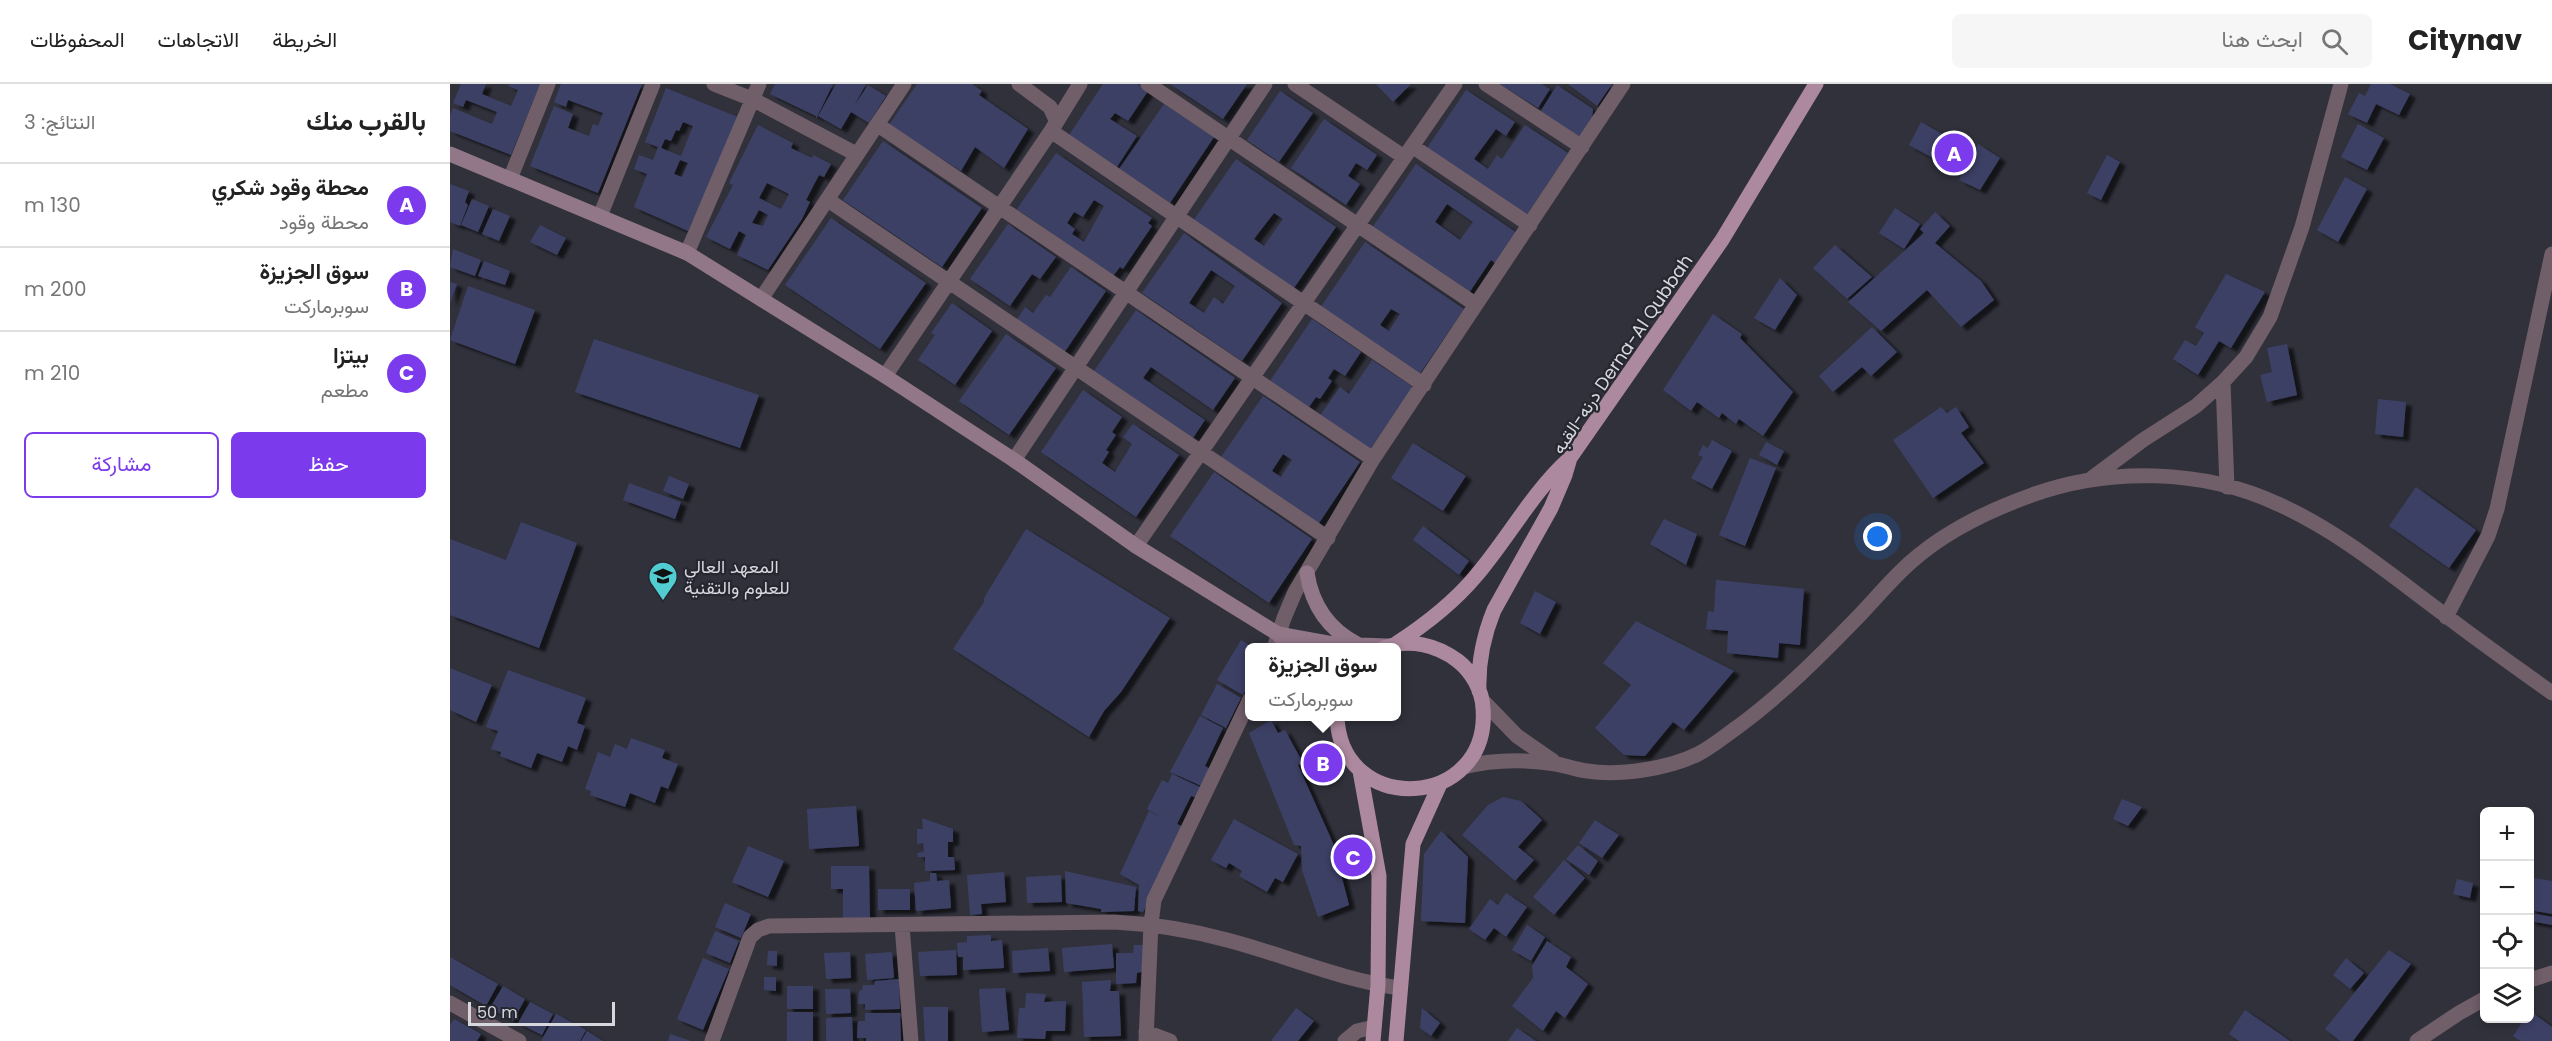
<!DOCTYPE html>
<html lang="ar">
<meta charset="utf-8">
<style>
:root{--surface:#fff;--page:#f6f6f6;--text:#222;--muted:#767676;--line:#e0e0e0;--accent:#7c3aed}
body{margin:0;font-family:Poppins,Vazirmatn,sans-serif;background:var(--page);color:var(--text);direction:rtl}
.controls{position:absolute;right:18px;bottom:18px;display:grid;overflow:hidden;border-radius:9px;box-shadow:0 3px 9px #0003}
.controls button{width:54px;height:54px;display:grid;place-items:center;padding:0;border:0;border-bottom:2px solid var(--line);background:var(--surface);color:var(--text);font:30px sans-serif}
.scale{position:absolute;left:18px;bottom:15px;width:147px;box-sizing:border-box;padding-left:6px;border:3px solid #d7d8de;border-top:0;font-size:16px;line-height:21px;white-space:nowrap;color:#d7d8de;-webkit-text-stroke:4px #262731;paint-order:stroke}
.you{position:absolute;left:1428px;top:453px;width:21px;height:21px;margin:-15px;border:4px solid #fff;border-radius:50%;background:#1a73e8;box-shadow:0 0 0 9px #1a73e833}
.badge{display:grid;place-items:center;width:39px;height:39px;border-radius:50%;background:var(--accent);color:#fff;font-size:20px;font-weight:700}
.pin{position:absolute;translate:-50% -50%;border:3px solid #fff;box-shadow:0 2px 6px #0006}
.popup{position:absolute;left:795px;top:559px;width:156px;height:78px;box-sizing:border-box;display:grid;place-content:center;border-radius:9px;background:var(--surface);filter:drop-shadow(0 2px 4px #0005);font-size:20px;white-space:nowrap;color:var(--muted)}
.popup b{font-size:22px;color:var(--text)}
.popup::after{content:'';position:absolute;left:50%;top:100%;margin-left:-12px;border:12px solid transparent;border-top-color:var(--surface)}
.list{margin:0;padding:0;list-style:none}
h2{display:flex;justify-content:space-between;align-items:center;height:78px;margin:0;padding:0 24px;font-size:26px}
h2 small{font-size:20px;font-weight:400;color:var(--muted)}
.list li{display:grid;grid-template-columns:39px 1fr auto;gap:18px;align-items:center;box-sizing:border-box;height:84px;padding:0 24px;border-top:2px solid var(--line)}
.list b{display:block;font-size:22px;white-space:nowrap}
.list p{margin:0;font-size:20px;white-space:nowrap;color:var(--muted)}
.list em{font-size:20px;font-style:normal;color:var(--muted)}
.actions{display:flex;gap:12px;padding:18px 24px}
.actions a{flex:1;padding:14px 0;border:2px solid var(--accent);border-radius:9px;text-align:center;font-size:21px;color:var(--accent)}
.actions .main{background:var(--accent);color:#fff}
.icon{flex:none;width:33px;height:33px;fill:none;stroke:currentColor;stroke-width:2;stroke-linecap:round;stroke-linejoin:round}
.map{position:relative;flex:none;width:2102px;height:957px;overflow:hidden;direction:ltr}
header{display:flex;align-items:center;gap:36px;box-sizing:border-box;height:84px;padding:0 30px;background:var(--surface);border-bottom:2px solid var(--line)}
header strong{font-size:28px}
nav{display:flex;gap:33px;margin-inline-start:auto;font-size:21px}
.search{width:420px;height:54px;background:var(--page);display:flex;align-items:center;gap:15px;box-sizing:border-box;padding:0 21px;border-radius:9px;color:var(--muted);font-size:22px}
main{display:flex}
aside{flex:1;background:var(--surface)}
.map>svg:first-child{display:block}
</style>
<header>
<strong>Citynav</strong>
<div class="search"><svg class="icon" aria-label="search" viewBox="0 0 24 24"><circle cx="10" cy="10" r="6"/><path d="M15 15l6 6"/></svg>ابحث هنا</div>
<nav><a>الخريطة</a><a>الاتجاهات</a><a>المحفوظات</a></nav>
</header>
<main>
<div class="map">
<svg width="2102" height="957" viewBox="0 0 2102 957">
<defs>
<filter id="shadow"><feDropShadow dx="6" dy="4" stdDeviation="1.5" flood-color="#0009"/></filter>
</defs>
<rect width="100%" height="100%" fill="#30313b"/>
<!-- building -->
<path fill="#3d4165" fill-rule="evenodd" filter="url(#shadow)" d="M 11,0 L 36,0 L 32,10 L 61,22 L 68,6 L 58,2 L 59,0 L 90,0 L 61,71 L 0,47 L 0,31 L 3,24 L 42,40 L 47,28 L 16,16 L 13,23 L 3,19 Z
M 111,0 L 192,0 L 148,109 L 80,82 L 104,22 L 123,30 L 118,44 L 139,52 L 143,40 L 148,42 L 153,29 L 118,16 L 116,23 L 104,18 Z
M 325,0 L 383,0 L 366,35 L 366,32 L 320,10 Z
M 386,0 L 416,0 L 404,22 L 418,1 L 436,12 L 419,39 L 401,28 L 391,45 L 368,32 Z
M 467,0 L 522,0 L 532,7 L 529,11 L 578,45 L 554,84 L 525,63 L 511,87 L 439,41 Z
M 653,0 L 687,0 L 698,7 L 678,37 L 665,29 L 660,35 L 687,52 L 667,83 L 619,51 Z
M 720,0 L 797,0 L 773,35 Z
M 926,0 L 961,0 L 943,18 Z
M 1050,0 L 1091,0 L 1100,5 L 1088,24 Z
M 1118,0 L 1162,0 L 1147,22 Z
M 1921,0 L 1940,0 L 1960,10 L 1949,31 L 1926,20 L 1917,39 L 1898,30 L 1909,9 L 1915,12 Z
M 1107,1 L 1143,25 L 1142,36 L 1130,54 L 1090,28 Z
M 216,4 L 288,33 L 238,147 L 184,123 L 197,90 L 184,85 L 189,71 L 203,76 L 208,63 L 195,58 ZM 233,38 L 243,42 L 231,72 L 211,64 L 215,55 L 221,57 L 226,46 L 229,47 ZM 230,76 L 238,79 L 232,93 L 224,90 Z
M 1016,6 L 1065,38 L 1056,52 L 1046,45 L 1024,75 L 1038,85 L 1047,71 L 1052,75 L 1075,41 L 1118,69 L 1076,132 L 977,64 Z
M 830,7 L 863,29 L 829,78 L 797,56 Z
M 714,20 L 764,53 L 720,119 L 669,85 Z
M 874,35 L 927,71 L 917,86 L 906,79 L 898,92 L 910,100 L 896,121 L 841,84 Z
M 1471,38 L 1524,68 L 1528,60 L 1550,74 L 1530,106 L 1509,96 L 1512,90 L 1459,61 Z
M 1908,40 L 1934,54 L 1917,86 L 1891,73 Z
M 308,41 L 343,59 L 341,64 L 362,74 L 363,71 L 381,80 L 374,93 L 369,91 L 356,116 L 360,118 L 352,135 L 318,186 L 287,171 L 296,151 L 289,147 L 280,165 L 256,153 L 283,101 L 279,99 ZM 317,99 L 339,110 L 331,125 L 309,114 ZM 309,126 L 318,131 L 313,142 L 302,139 Z
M 433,57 L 532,124 L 492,183 L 393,116 Z
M 606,69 L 702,134 L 698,139 L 702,142 L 673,185 L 670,183 L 663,192 L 567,125 ZM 644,116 L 654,122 L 634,158 L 622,150 L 625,145 L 617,139 L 624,128 L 633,133 Z
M 1657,71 L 1670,78 L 1651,116 L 1637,109 Z
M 786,75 L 886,143 L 844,204 L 743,137 ZM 824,129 L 833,135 L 814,162 L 804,155 Z
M 966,80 L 1067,149 L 1046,180 L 1041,176 L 1019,209 L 922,144 ZM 997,120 L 1023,138 L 1010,156 L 985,138 Z
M 1895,93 L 1917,105 L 1888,158 L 1867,146 Z
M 0,100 L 19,107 L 15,118 L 18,121 L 10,142 L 0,138 Z
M 22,115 L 39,122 L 28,148 L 11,141 Z
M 1445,124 L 1470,140 L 1454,165 L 1429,149 Z
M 43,125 L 60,132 L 49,157 L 32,150 Z
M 1485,128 L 1500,142 L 1485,159 L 1531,197 L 1544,216 L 1511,243 L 1477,206 L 1431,247 L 1398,218 L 1474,149 L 1470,145 Z
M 381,134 L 476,199 L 430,265 L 335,201 Z
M 558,140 L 606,173 L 590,195 L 582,190 L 560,222 L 520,195 Z
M 90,141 L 116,154 L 107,171 L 80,158 Z
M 734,149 L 832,219 L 792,277 L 692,209 ZM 761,186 L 785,202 L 773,220 L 764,213 L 754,229 L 739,219 Z
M 915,158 L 1014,225 L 969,291 L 870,224 ZM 941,225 L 950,230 L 939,247 L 930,241 Z
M 1385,161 L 1422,193 L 1397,215 L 1363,184 Z
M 3,165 L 31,176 L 25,192 L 0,183 Z
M 34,177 L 60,187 L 55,201 L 28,192 Z
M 621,183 L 656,207 L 614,269 L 566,237 L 575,223 L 583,229 L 596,211 L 600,213 Z
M 1776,190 L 1815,208 L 1781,264 L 1769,257 L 1748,291 L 1723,275 L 1735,256 L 1746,262 L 1754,249 L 1745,243 Z
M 1330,194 L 1347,211 L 1325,246 L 1304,234 Z
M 0,198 L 7,200 L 0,219 Z
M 18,202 L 85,226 L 65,280 L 0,256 Z
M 502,219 L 542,247 L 505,301 L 468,276 L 485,251 L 481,249 Z
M 686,226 L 785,294 L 763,326 L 701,283 L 693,294 L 755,336 L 743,354 L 644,287 Z
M 1263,230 L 1292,250 L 1290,254 L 1343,308 L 1313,352 L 1289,335 L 1286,340 L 1272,329 L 1269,334 L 1247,318 L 1241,327 L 1213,306 Z
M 862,235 L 911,268 L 895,292 L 884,285 L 878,294 L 882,297 L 870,315 L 866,313 L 859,323 L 820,297 Z
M 1422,243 L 1447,268 L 1421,292 L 1412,283 L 1383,308 L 1369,292 Z
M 556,250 L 606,284 L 559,351 L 509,317 Z
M 144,255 L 309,311 L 290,364 L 125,308 Z
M 1837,260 L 1847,311 L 1817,318 L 1810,291 L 1822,288 L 1817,264 Z
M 922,276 L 963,303 L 919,367 L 869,333 L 890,303 L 899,310 Z
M 633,306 L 672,333 L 662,348 L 666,351 L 656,366 L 659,368 L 652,379 L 665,388 L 682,360 L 673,353 L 683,340 L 729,371 L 686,433 L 591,368 Z
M 813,312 L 910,378 L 867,442 L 769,376 ZM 833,370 L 842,376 L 831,393 L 822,387 Z
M 1928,315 L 1956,318 L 1953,353 L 1925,350 Z
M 1491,323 L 1497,329 L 1506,323 L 1519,343 L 1511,349 L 1534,379 L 1483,414 L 1443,356 Z
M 1262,356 L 1282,367 L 1262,405 L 1241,394 L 1253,373 L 1248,371 L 1253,361 L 1258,364 Z
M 1316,358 L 1334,367 L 1327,381 L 1309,371 Z
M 963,359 L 1016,392 L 993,427 L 941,394 Z
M 1300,374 L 1326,384 L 1295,462 L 1269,451 Z
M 764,388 L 862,455 L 819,519 L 720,452 Z
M 219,392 L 239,400 L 233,415 L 213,407 Z
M 179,399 L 231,418 L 225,435 L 173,416 Z
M 1966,403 L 2026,446 L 1999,484 L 1939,442 Z
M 1214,435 L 1247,450 L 1236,481 L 1200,460 Z
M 71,438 L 127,459 L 89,564 L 0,531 L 0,455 L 56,476 Z
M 973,442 L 1019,477 L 1009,491 L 963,456 Z
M 576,445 L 720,534 L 671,608 L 654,627 L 639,653 L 503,565 L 534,518 L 534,514 Z
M 1266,496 L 1354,505 L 1350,561 L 1329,559 L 1328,574 L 1277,569 L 1278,547 L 1256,545 L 1258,527 L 1264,528 Z
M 1085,507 L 1106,518 L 1090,550 L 1070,539 Z
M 1186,537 L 1284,587 L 1234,646 L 1223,638 L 1195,672 L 1174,671 L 1145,644 L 1181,601 L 1153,579 Z
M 791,556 L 804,564 L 800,564 L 800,599 L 793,611 L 767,596 Z
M 0,584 L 42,601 L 26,638 L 0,626 Z
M 58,586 L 136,614 L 127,639 L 135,642 L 127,666 L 118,662 L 112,678 L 87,669 L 81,684 L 50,672 L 51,668 L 41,665 L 48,647 L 36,643 Z
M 767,600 L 791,614 L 776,644 L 751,631 Z
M 750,632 L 773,644 L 755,682 L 762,686 L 754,703 L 720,688 Z
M 821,636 L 828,649 L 835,646 L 853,679 L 848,681 L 883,759 L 899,821 L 868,833 L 852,786 L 851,762 L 844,761 L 799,649 Z
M 181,654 L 215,666 L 212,674 L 228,680 L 218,705 L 211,702 L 205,719 L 180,709 L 175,723 L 140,711 L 141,707 L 135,705 L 148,668 L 160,673 L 165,660 L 177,665 Z
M 722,690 L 754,705 L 749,714 L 741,712 L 727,740 L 736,744 L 693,828 L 688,827 L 689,801 L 670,790 L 699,727 L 713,734 L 697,725 L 712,696 L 718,699 Z
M 1053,713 L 1071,717 L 1092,736 L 1068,763 L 1084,776 L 1065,797 L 1012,751 L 1038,721 Z
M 1672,715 L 1692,723 L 1678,742 L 1663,735 Z
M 406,722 L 409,762 L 359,765 L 357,725 Z
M 472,734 L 503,745 L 503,758 L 498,758 L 498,773 L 504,773 L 505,786 L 475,787 L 475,773 L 468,773 L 467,769 L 474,768 L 473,759 L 467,760 L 467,745 L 473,745 Z
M 784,735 L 848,770 L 833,798 L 825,794 L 817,808 L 789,792 L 792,787 L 779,779 L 776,784 L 761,776 Z
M 1145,736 L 1169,751 L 1152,774 L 1129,759 Z
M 991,747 L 1018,773 L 1015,839 L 971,837 L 974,770 Z
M 1128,761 L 1148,777 L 1139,791 L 1116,775 Z
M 298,762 L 334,777 L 318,813 L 282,798 Z
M 1114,776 L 1135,794 L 1104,831 L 1083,813 Z
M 381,782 L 419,782 L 420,836 L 393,836 L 393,805 L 381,805 Z
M 615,787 L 686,803 L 684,827 L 651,828 L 651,825 L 616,819 Z
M 554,788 L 556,818 L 531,820 L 532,830 L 520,831 L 517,791 Z
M 480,789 L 486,789 L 487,797 L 499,796 L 501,824 L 466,827 L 464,799 L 480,797 Z
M 611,791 L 612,818 L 577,819 L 576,793 Z
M 2083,794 L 2102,797 L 2102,830 L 2080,826 Z
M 2007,795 L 2023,799 L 2020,814 L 2003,810 Z
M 428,805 L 460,805 L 460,826 L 428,826 Z
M 1056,809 L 1077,823 L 1056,853 L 1044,844 L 1035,856 L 1019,845 L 1040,815 L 1048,821 Z
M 275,819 L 301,830 L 291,854 L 265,843 Z
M 2080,829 L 2102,833 L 2102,841 L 2080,837 Z
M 1077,841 L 1095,853 L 1081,877 L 1062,866 Z
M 265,847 L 289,857 L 280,879 L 256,869 Z
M 541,851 L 541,857 L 552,856 L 554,884 L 513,886 L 513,873 L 508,873 L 507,859 L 517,858 L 517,852 Z
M 1097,857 L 1121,873 L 1116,883 L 1138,900 L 1115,934 L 1106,927 L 1093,947 L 1062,922 L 1083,894 L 1082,882 Z
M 662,860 L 664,884 L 614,888 L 612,864 Z
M 684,861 L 694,861 L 695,887 L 687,889 L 686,899 L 666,900 L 666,869 L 683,869 Z
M 598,864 L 600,887 L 563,889 L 562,867 Z
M 506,866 L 507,891 L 470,892 L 468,868 Z
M 1939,866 L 1961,880 L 1903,957 L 1890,957 L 1875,945 Z
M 318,867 L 327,867 L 327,882 L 317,881 Z
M 400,868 L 401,894 L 376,895 L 374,869 Z
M 442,868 L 444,894 L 417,896 L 415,870 Z
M 0,873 L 48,900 L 36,922 L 0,901 Z
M 253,874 L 279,885 L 253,946 L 227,935 Z
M 1896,874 L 1914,889 L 1900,905 L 1883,891 Z
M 314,893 L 326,893 L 326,907 L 314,906 Z
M 449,895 L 450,925 L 415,926 L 415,920 L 408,920 L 409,907 L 412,906 L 413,901 L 424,901 L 425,897 Z
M 661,896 L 660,907 L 669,907 L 671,952 L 634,953 L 632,898 Z
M 53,902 L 75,915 L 63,937 L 40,924 Z
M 337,902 L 363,902 L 363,925 L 337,925 Z
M 555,904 L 559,946 L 532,948 L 529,905 Z
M 375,905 L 400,905 L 401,929 L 376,930 Z
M 576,909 L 596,910 L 594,918 L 616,917 L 615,947 L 596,947 L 595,955 L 567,954 L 569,924 L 575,924 Z
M 80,918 L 103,930 L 92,951 L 68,939 Z
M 473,923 L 498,923 L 498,957 L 475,957 Z
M 846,924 L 864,937 L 848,957 L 821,957 Z
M 972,924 L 990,939 L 981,952 L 970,944 Z
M 1795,926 L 1840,957 L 1789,957 L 1779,950 Z
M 2080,927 L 2102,943 L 2102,957 L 2070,957 L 2063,952 L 2075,934 L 2080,934 Z
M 337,928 L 363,928 L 363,957 L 337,957 Z
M 415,929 L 450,929 L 451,957 L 416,957 L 416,954 L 407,954 L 408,937 L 415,937 Z
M 106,930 L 136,946 L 130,957 L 91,957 Z
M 402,933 L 403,957 L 376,957 L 376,934 Z
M 4,935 L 31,950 L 27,957 L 0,957 L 0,941 Z
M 1067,944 L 1086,957 L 1058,957 Z
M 137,947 L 153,957 L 131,957 Z
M 220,950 L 241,957 L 218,957 Z"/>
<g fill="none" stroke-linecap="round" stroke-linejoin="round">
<!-- minor -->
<path stroke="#705e69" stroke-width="15" d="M 264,0 L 302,15 L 406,70
M 569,0 L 600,23 L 606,36
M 698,0 L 1025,220
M 845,0 L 954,73
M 1036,0 L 1132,63
M 428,41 L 923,375
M 601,47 L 974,301
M 962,62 L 1080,141
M 60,95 L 98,0
M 378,116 L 878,454
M 150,132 L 203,0
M 237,169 L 309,0
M 311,215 L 454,0
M 435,292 L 601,47 L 630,0
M 1773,298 L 1777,403
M 564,376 L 815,0
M 1642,394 L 1693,356 L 1746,322 L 1773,298 L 1796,273 L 1820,233 L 1852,143 L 1891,0
M 686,462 L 1005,0
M 1996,533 L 2038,452 L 2047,425 L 2102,170
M 824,564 L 834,534 L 845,508 L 923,375 L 1173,0
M 1033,617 L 1067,652 L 1103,677
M 1013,683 C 1045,675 1074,675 1106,680 C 1117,682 1127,686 1137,687 C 1169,692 1218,685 1248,670 C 1262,663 1276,651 1289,642 C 1332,610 1368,574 1405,536 C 1424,517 1441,495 1462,477 C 1496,447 1540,426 1582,411 C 1659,383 1753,385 1828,420 C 1890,448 1941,491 1995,531 C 2030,558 2066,583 2102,609
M 452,841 L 461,957
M 2080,896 L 2102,889
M 0,919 L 69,957
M 696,948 L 720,957
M 262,957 L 300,853 L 308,846 L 319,842 L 664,838 C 703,840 740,846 777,856 C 835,871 890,896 950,904
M 696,957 L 701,840 L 704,816 L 800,615
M 895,957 L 907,947 L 924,943
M 1967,957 L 2009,929 L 2034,915"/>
<!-- secondary -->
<path stroke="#927788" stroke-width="15" d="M 0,70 L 237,169 L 435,292 L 564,376 L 686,462 L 828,550 L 840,564
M 857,489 C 862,521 878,545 907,560
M 828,550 L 883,560 L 937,562"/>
<!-- primary -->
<path stroke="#ad899f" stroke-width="15" d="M 947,559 C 976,540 1003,519 1025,493 C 1058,455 1082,408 1120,374
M 1029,607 C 1028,578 1033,553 1044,526 L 1101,424 L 1115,391 L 1120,374 L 1272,156 L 1366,0
M 887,632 C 890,734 1041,726 1033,624 C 1032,606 1022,588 1008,577 C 987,561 959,554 934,564
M 910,687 L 929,792 L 928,901 L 923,957
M 946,957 L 963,760 L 990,700"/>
</g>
<!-- icons -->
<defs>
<g id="university-pin" transform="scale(1.5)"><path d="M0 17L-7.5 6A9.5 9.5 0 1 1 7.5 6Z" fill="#51ccd1" stroke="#262731"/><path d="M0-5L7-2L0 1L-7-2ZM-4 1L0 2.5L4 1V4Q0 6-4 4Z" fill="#111"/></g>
</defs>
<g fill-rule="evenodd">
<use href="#university-pin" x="213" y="492"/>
</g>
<g text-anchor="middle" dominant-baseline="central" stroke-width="4.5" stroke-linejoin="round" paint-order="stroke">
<!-- street labels -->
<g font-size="18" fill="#d7d8de" stroke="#262731">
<text transform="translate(1172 270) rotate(-56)">درنه-القبه Derna-Al Qubbah</text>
</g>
<!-- poi labels -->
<g font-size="18" fill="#d7d8de" stroke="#262731" text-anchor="start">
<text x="234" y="482">المعهد العالي<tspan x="234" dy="21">للعلوم والتقنية</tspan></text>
</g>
</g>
</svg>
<div class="controls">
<button>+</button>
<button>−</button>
<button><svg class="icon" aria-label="locate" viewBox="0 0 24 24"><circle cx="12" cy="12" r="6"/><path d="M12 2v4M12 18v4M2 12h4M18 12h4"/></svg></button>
<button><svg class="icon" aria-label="layers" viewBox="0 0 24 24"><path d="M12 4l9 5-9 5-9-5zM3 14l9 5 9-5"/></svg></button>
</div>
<div class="scale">50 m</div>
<div class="you"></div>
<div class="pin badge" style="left:1504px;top:69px">A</div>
<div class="pin badge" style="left:873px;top:679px">B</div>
<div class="popup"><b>سوق الجزيزة</b>سوبرماركت</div>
<div class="pin badge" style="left:903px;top:773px">C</div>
</div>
<aside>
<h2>بالقرب منك<small>النتائج: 3</small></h2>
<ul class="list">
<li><span class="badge">A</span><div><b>محطة وقود شكري</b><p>محطة وقود</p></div><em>130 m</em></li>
<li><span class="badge">B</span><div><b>سوق الجزيزة</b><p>سوبرماركت</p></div><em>200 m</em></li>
<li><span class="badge">C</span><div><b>بيتزا</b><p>مطعم</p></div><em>210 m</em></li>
</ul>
<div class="actions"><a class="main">حفظ</a><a>مشاركة</a></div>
</aside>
</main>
